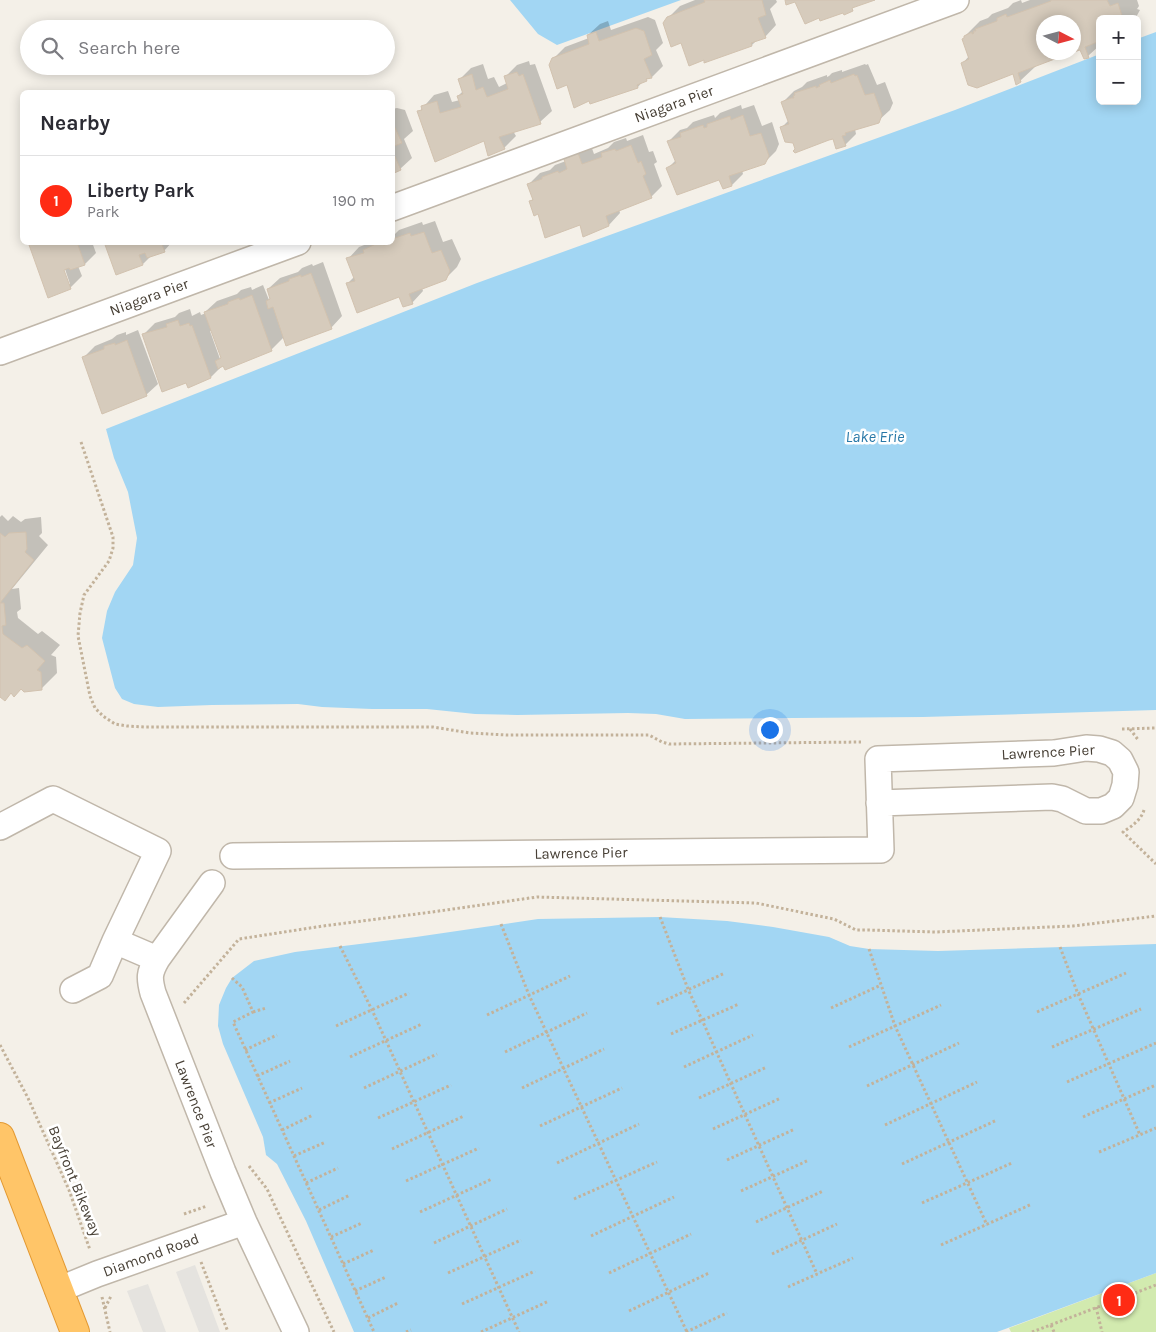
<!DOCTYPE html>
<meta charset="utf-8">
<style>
:root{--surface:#fff;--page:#f2f2f3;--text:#2b2b33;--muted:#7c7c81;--line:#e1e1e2;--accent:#ff2b14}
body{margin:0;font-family:Karla,sans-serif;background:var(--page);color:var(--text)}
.controls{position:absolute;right:15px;top:15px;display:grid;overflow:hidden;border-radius:8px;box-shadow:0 2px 12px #0003}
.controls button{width:45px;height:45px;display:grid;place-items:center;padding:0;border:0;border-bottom:1px solid var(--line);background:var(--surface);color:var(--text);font:25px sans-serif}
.compass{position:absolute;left:1036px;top:15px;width:45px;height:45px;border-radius:50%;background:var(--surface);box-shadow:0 2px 12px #0003;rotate:96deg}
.you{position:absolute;left:769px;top:729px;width:18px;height:18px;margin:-12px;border:4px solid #fff;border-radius:50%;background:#1a73e8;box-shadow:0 0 0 8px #1a73e833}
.badge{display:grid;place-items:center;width:32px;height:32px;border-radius:50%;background:var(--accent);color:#fff;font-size:16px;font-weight:700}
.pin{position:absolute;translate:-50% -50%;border:2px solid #fff;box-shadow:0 1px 5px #0006}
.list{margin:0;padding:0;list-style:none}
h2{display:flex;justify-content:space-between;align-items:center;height:65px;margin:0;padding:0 20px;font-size:21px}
h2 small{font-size:16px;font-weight:400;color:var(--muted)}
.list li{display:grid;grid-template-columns:32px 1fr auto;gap:15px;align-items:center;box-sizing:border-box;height:90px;padding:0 20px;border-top:1px solid var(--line)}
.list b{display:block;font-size:19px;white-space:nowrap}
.list p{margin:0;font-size:16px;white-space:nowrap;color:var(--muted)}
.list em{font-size:16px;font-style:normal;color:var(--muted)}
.icon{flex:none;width:28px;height:28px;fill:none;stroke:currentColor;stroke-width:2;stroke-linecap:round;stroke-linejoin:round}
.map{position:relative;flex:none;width:1156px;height:1332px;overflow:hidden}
.search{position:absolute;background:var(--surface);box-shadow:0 2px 12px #0003;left:20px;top:20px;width:375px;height:55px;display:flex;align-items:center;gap:12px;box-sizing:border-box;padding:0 18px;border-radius:28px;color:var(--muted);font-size:19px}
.panel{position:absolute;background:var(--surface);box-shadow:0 2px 12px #0003;left:20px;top:90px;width:375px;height:155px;border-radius:8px}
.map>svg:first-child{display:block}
</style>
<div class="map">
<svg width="1156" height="1332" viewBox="0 0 1156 1332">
<rect width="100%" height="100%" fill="#f4f0e8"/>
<!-- green -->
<path fill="#d2eaaf" d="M 1156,1273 L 1156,1332 L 1011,1332 L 1009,1328 Z"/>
<!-- parking -->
<path fill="#e5e3df" d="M 195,1265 L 220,1332 L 199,1332 L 176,1272 Z
M 148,1284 L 166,1332 L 143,1332 L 127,1291 Z"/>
<!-- water -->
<path fill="#a2d6f3" d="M 510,0 L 681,0 L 557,45 L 538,34 Z
M 1156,32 L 1156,710 L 923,717 L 685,719 L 656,714 L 628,713 L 517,715 L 475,714 L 427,709 L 372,709 L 322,707 L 298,704 L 212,705 L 158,707 L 134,704 L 122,699 L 115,688 L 102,638 L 107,611 L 115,592 L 133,565 L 137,538 L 128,492 L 114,458 L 106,429 L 477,283 L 955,110 L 1100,54 L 1100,101 L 1137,101 L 1137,39 Z
M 660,917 L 727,921 L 773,927 L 829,937 L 850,946 L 869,949 L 938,951 L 1156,944 L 1156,1273 L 997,1332 L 354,1332 L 306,1221 L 277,1164 L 266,1155 L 263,1137 L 223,1044 L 218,1026 L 219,1005 L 226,988 L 232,978 L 254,961 L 295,952 L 416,937 L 538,919 Z"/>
<!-- shadow -->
<path fill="#0003" fill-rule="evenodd" d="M 695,0 L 776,0 L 777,2 L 770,9 L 776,25 L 765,37 L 758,39 L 752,45 L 705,58 L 681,41 L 668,18 L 680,6 Z
M 1021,0 L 1022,3 L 1030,0 L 1137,0 L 1139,6 L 1137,9 L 1140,10 L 1135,19 L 1100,19 L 1100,45 L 1088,56 L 1081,49 L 1074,51 L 1074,22 L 1044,22 L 1036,66 L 1020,81 L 1013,73 L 963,63 L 969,56 L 965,36 L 980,21 L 988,18 L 992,14 L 1008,8 L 1013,3 Z
M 648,17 L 655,20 L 663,43 L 656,50 L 663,66 L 652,77 L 643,81 L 638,87 L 567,83 L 553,59 L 565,47 L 589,38 L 588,35 L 600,24 L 608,21 L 611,30 Z
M 529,61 L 530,65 L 535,64 L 552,111 L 540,122 L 513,131 L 516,136 L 504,148 L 489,155 L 485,139 L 419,112 L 434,95 L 448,91 L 452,102 L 460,100 L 458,96 L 463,91 L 460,79 L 471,68 L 483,64 L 488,79 L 494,77 L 499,87 L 507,83 L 505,77 L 517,65 Z
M 865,64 L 866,65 L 868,64 L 877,85 L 885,82 L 893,103 L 890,110 L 878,121 L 855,129 L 856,134 L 845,145 L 834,138 L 797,149 L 794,142 L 782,127 L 789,120 L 782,103 L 794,91 L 802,87 L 807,82 L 827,75 L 827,77 L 829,76 L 832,73 L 842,70 L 842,72 Z
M 741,105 L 742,109 L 754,105 L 762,126 L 772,122 L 779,144 L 776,151 L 764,163 L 742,170 L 743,174 L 732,185 L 724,188 L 719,178 L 668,168 L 676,160 L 669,141 L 680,130 L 687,128 L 693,122 L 714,115 L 715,118 L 720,113 Z
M 397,108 L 405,110 L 413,131 L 404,139 L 412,158 L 400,169 L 392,173 L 392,109 Z
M 643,135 L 649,152 L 653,151 L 657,162 L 654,164 L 662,186 L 651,197 L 619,209 L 620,213 L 609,225 L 581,223 L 531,201 L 534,198 L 529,184 L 540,173 L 550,170 L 555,165 L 566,161 L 589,140 L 594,154 L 608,148 L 614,142 L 626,138 L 627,141 Z
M 435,221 L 443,242 L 452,239 L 461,259 L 457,267 L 445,279 L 422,288 L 423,291 L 412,303 L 400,295 L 347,284 L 355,276 L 348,259 L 359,247 L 372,242 L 392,242 L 392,232 L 395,234 L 399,230 L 422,222 L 423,225 Z
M 29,242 L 92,242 L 96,253 L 85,264 L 78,266 L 82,276 L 70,288 ZM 63,263 L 70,284 L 68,284 L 61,264 Z
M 106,242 L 172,242 L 164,251 L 152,255 L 143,264 Z
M 323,262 L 342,316 L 331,328 L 284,337 L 271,350 L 222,366 L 211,377 L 189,387 L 187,382 L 144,334 L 155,323 L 175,317 L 179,313 L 190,309 L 192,316 L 200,312 L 201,315 L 206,313 L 205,312 L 217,301 L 237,294 L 241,290 L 251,287 L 252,290 L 263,285 L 269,300 L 271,297 L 268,289 L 280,278 L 298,272 L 302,268 L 312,264 L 313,266 ZM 210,331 L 212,331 L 222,356 L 220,359 Z
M 138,330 L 158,384 L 146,395 L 83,358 L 95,346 L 112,339 L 117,335 L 126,332 L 126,335 Z
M 2,515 L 8,521 L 13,516 L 21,522 L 25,519 L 41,517 L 42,533 L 39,536 L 48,545 L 12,589 L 19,588 L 21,609 L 17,612 L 18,618 L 38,634 L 42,631 L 60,645 L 51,655 L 56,657 L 57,673 L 42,688 L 22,688 L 12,692 L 0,695 L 0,517 Z"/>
<!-- building -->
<path fill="#d6cbbc" stroke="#d2c2af" d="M 704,0 L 762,0 L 766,15 L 758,18 L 766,38 L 751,43 L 752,46 L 704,63 L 704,60 L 689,66 L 681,43 L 671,47 L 663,23 L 667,17 L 705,2 Z
M 785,0 L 875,0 L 852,8 L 853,11 L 844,15 L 843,13 L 820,21 L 819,18 L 805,24 L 795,2 L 786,5 Z
M 1051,0 L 1107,0 L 1110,6 L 1118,3 L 1123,19 L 1100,19 L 1100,41 L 1085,47 L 1089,58 L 1084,59 L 1080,50 L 1074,52 L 1074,22 L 1044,22 L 1044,52 L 1073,52 L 1018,73 L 1021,82 L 1016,85 L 1013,74 L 977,88 L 968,85 L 961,63 L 969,59 L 962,39 L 964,38 L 964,36 L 972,32 L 972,34 L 974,33 L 973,31 L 976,31 L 975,29 L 997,21 L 997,18 L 1006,14 L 1007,17 L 1051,1 Z
M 636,28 L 644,31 L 652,55 L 644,59 L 652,78 L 646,79 L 647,81 L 637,85 L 638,88 L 590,104 L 589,101 L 574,108 L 567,85 L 557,89 L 549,65 L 552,58 L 589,44 L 587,35 L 596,32 L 599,41 Z
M 517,72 L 519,76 L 523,74 L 541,124 L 499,137 L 505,149 L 488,156 L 484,141 L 435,162 L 417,111 L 422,110 L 421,106 L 437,101 L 440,113 L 461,107 L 457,96 L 463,94 L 458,79 L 472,74 L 476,90 L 483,87 L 487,97 L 508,89 L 504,76 Z
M 854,74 L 855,76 L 857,75 L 865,95 L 874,93 L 882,115 L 879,123 L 845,133 L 846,135 L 842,136 L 846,146 L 836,149 L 833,139 L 829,140 L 795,153 L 793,151 L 795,149 L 793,143 L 785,142 L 780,127 L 789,124 L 781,102 L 791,98 L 794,98 L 793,96 L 795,95 L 794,93 L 816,86 L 816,88 L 820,86 L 819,85 L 830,80 L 831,83 Z
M 743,115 L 750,136 L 761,133 L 769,156 L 765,164 L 729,176 L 732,186 L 723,189 L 719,180 L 677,195 L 666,168 L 676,163 L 667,141 L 681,137 L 680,133 L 703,125 L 704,128 L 707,127 L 707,124 L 730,116 L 731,120 Z
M 392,121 L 402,143 L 392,147 Z
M 631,145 L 638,163 L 641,161 L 646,174 L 643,176 L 652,198 L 606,216 L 609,226 L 583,237 L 580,225 L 545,238 L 538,214 L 534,216 L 529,201 L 533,200 L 527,184 L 542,179 L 542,177 L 558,171 L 559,173 L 567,169 L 563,156 L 577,150 L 582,164 L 602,157 L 601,153 L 615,149 L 616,151 Z
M 392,150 L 401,170 L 392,174 Z
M 424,232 L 432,253 L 441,250 L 450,271 L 446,280 L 409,294 L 413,304 L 403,307 L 399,297 L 357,313 L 346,283 L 355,281 L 346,258 L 364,253 L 363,250 L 380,242 L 384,245 L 387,244 L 387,242 L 392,242 L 392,239 L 410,233 L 411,236 Z
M 28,242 L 77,242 L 85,265 L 70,270 L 69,268 L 64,270 L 71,289 L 48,298 Z
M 104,242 L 161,242 L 165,252 L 147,258 L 145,253 L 139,255 L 143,265 L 116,275 Z
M 311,273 L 332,329 L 286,346 L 273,307 L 268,309 L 266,301 L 270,299 L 267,289 L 289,281 L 289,279 L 301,275 L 301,277 Z
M 252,295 L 272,351 L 225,370 L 223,366 L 218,369 L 215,361 L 221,358 L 204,312 L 228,304 L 228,302 L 239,298 L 240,300 Z
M 178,320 L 180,326 L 189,323 L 190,326 L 192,325 L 211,378 L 188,388 L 186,383 L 162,392 L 142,334 L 167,327 L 166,324 Z
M 127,340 L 147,396 L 102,414 L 82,357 L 104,349 L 104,346 L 115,343 L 115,345 Z
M 26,532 L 27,549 L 25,552 L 34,560 L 0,603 L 0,533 L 5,537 L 9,533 Z
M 0,603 L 4,603 L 6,625 L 2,626 L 3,634 L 22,648 L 27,645 L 45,661 L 37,670 L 41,672 L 42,690 L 24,692 L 21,689 L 14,697 L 11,693 L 5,701 L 0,697 Z"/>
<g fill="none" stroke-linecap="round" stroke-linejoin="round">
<!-- minor casing -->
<g stroke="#c0b7aa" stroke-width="28">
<path id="minor" d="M 392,208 L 956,0
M 0,352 L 298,242
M 0,827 L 53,799 L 158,851 L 115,941 L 100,976 L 73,990
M 233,856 L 881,850 L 878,759 L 1054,753 L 1086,748 L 1099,749 L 1112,753 L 1120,760 L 1126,772 L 1125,785 L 1121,798 L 1113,806 L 1101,811 L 1086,811 L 1062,799 L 1052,797 L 879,803
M 212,883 L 157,959 C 149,973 149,978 153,993 L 223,1172 L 244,1222 L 296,1332
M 115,941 L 157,959
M 58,1290 L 97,1274 L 244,1222"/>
</g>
<!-- highway casing -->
<g stroke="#e39932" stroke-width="30">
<path id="highway" d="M 0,1137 L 75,1332"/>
</g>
<!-- path -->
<path stroke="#c3b29a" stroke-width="3" stroke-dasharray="2.5 2.5" stroke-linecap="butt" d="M 81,442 L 113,537 L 113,548 L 109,561 L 84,595 L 80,613 L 78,636 L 90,696 L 95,708 L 103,716 L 115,724 L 127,726 L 144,727 L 433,727 L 470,733 L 507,735 L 649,735 L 662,742 L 669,744 L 861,742
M 1122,729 L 1156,728
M 1130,729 L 1139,741
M 1144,810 C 1141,820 1132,826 1123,832 L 1156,864
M 660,917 L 688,989 L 817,1274
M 501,924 L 529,995 L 687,1332
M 340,946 L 372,1010 L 519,1332
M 1060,947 L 1078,994 L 1140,1135
M 869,949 L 895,1026 L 987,1225
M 232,978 L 242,987 L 253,1012 L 233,1022 L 374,1332
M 184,1003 L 239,939 L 323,926 L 432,912 L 537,897 L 756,903 L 834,919 L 856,930 L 868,930 L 935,932 L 1073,926 L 1156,916
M 657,1004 L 725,973
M 831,1008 L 881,985
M 253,1012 L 266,1008
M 1037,1012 L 1126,973
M 487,1015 L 570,976
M 336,1026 L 409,993
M 671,1034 L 739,1004
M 0,1045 L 28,1098 L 69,1190 L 90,1250
M 849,1047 L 941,1005
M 1052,1047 L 1141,1009
M 245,1050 L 277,1035
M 505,1052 L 587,1013
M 350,1057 L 422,1024
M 684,1067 L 753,1035
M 257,1076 L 290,1061
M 1067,1082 L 1156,1043
M 867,1086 L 959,1043
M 364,1088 L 437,1054
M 522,1088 L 604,1049
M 699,1098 L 767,1067
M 269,1103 L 302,1088
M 1083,1117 L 1156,1085
M 378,1118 L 451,1085
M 885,1125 L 977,1082
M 540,1126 L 622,1088
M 713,1129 L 781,1098
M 282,1130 L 313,1115
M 392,1149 L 464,1116
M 1099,1152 L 1156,1128
M 294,1156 L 326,1142
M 727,1160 L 795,1129
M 557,1163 L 639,1124
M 902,1164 L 997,1120
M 249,1166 L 267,1189 L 334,1332
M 406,1181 L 479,1148
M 306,1183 L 338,1168
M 741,1191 L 809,1160
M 574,1199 L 657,1162
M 922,1203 L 1012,1163
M 319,1210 L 350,1195
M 420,1212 L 492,1179
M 184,1214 L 207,1206
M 756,1222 L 823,1191
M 591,1236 L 674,1197
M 331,1237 L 362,1223
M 434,1243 L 507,1209
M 941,1245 L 1032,1204
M 772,1254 L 837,1224
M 201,1262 L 228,1332
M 343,1264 L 374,1250
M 448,1273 L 521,1240
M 609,1273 L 691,1234
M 788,1287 L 853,1258
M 355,1291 L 386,1277
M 102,1297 L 110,1332
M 462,1304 L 535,1271
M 1096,1307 L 1102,1332
M 105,1308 L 111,1296
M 629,1311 L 709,1273
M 368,1318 L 398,1303
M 1051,1325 L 1054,1332
M 406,1332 L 411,1330
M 481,1332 L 549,1301
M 686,1332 L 727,1313
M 1032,1332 L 1156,1285"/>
<!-- minor -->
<use href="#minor" stroke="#fff" stroke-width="25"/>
<!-- highway -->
<use href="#highway" stroke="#ffc568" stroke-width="28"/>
</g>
<g text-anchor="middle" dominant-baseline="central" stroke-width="5" stroke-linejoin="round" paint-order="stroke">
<!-- street labels -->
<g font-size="15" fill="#484036" stroke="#fff">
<text transform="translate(674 104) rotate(-20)">Niagara Pier</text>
<text transform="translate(149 297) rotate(-20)">Niagara Pier</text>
<text transform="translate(1048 752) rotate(-3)">Lawrence Pier</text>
<text transform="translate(581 853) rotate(-1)">Lawrence Pier</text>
<text transform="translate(196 1104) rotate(69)">Lawrence Pier</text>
<text transform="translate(75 1181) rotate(68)">Bayfront Bikeway</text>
<text transform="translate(151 1255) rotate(-20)">Diamond Road</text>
</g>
<!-- water labels -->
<g font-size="16" font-style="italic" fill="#2878a7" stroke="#fff">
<text x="875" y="436">Lake Erie</text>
</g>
</g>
</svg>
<div class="controls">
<button>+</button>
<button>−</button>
</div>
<svg class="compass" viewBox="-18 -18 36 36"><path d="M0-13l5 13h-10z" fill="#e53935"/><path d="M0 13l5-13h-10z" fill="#7c7c81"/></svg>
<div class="you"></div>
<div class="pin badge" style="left:1119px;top:1300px">1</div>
<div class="search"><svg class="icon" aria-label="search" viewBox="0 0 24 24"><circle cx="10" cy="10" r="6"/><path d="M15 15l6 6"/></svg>Search here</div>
<section class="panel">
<h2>Nearby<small></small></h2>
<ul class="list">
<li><span class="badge">1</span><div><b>Liberty Park</b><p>Park</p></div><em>190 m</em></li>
</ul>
</section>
</div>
